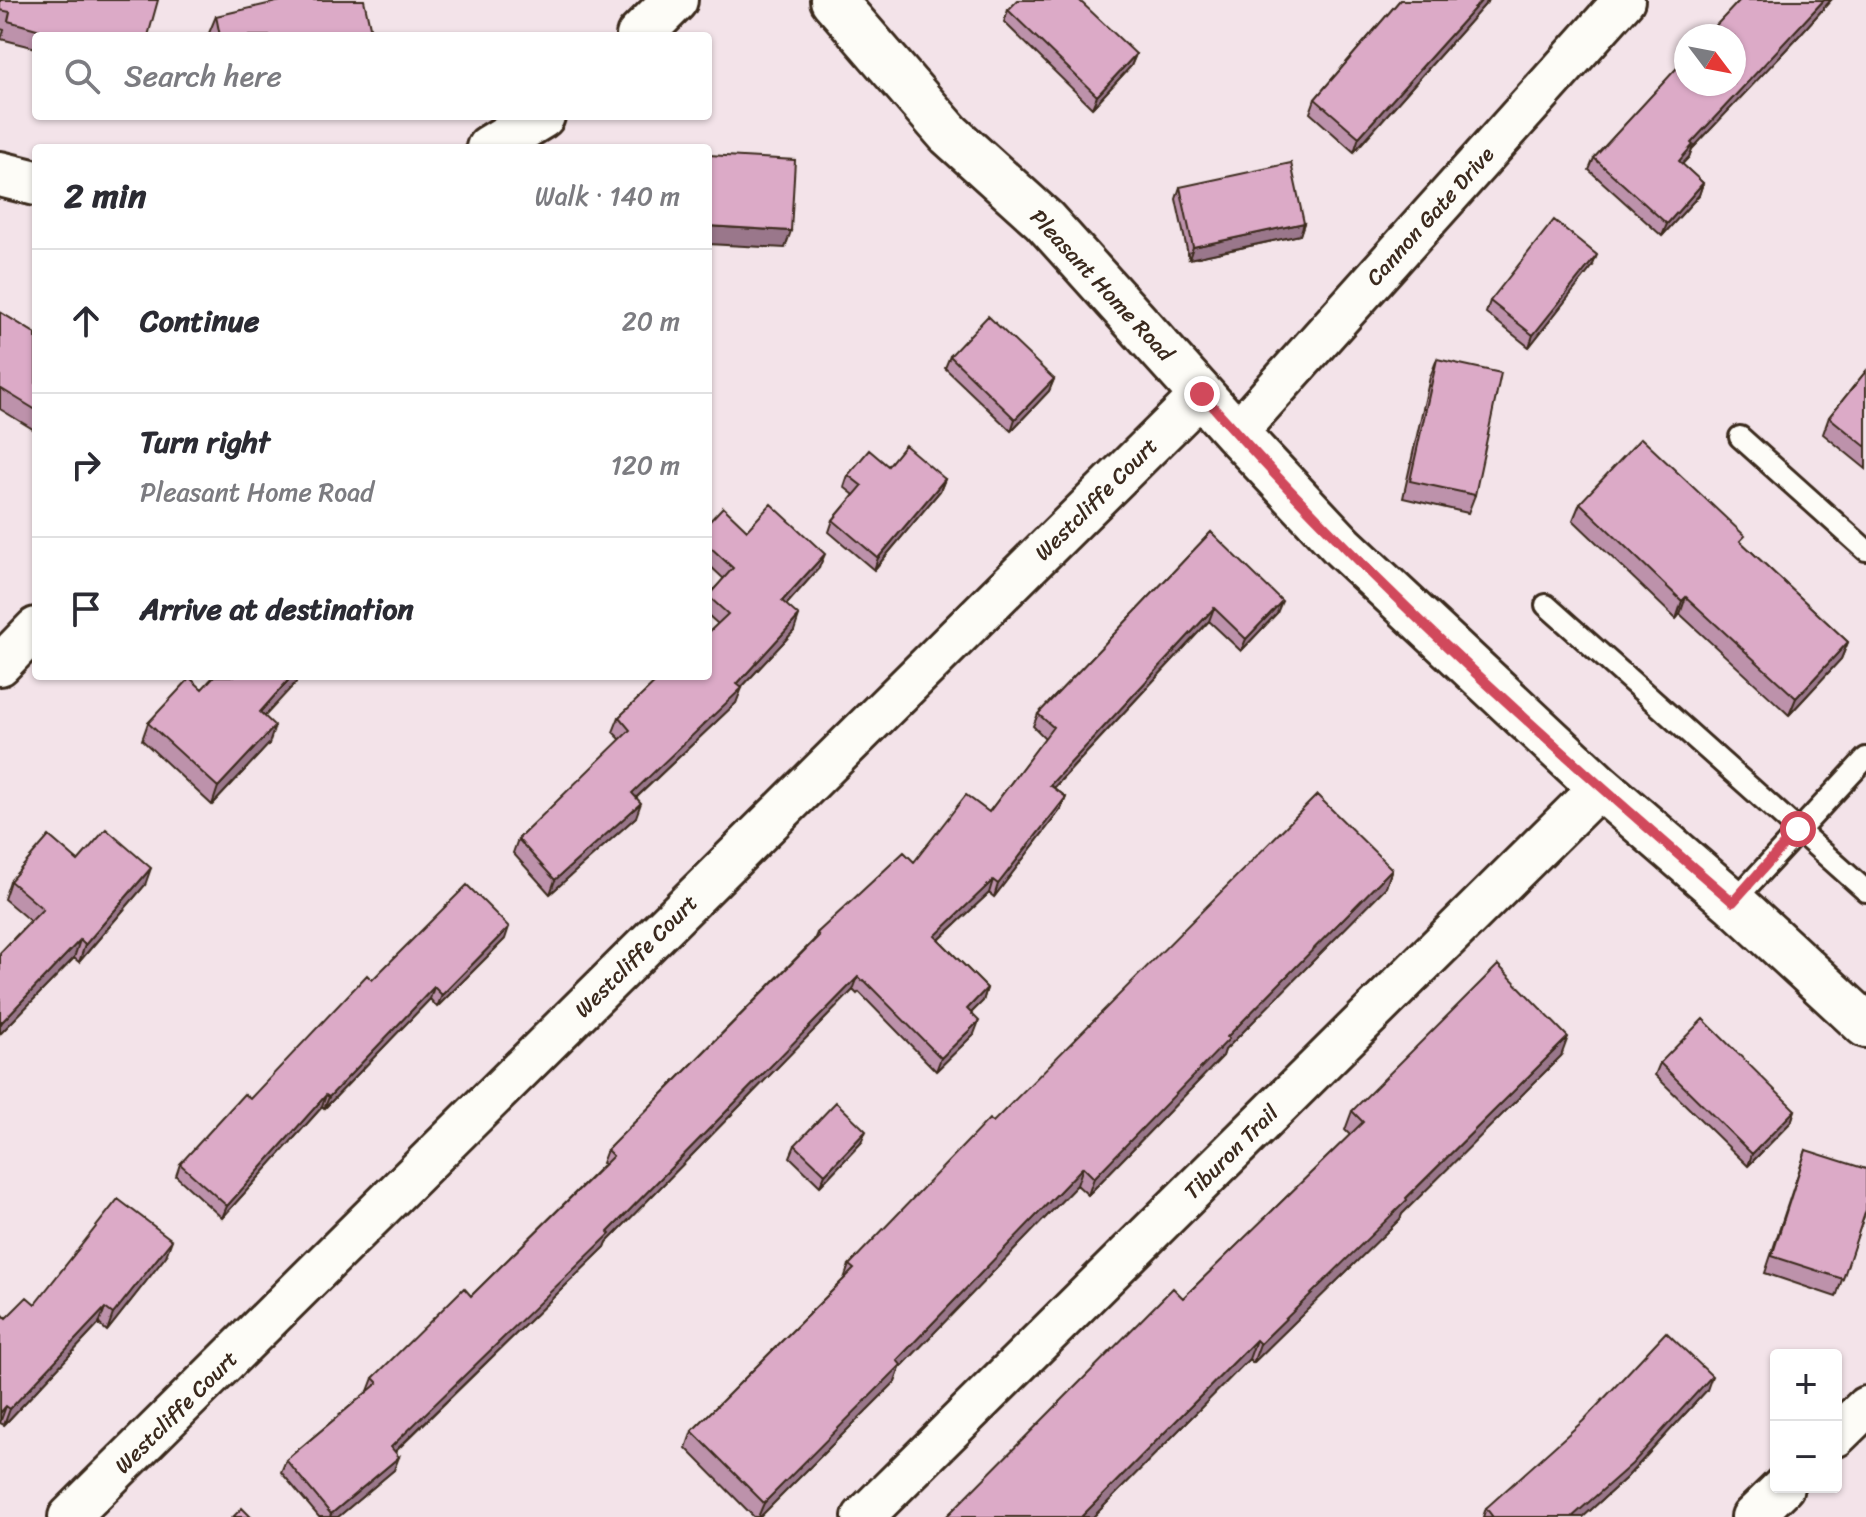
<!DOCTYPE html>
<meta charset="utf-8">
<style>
:root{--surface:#fff;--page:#f7f7f7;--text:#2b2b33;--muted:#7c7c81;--line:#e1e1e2}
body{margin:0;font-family:Sriracha,sans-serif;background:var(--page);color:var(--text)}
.controls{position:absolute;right:24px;bottom:24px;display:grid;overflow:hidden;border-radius:8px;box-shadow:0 2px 6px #0004}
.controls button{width:72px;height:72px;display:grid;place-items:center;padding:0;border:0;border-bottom:2px solid var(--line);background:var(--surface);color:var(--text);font:40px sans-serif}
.compass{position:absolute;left:1674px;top:24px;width:72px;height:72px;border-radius:50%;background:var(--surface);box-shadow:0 2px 6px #0004;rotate:122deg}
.stop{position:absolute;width:24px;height:24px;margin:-18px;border:6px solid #d1495b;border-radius:50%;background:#fff}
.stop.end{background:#d1495b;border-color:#fff;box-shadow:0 2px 8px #0008}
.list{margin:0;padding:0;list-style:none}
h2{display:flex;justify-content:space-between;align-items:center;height:104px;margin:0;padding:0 32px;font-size:34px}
h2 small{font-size:26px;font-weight:400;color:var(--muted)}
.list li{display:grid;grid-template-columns:52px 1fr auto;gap:24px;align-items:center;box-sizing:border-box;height:144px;padding:0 32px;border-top:2px solid var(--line)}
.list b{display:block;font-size:30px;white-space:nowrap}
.list p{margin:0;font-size:26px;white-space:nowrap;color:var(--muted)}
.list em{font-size:26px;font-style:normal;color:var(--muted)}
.icon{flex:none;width:44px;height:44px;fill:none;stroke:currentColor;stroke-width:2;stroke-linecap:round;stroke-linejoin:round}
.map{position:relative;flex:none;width:1866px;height:1517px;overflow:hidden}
.search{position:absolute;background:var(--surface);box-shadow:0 2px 6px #0004;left:32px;top:32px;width:680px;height:88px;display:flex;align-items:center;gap:20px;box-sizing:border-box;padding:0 28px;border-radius:8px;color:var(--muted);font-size:30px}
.panel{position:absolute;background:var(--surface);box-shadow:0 2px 6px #0004;left:32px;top:144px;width:680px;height:536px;border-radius:8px}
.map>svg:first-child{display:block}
</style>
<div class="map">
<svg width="1866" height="1517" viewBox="0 0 1866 1517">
<rect width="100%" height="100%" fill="#f3e3e9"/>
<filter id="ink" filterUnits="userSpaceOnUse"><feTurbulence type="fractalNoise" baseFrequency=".0125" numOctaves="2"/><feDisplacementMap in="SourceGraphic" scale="16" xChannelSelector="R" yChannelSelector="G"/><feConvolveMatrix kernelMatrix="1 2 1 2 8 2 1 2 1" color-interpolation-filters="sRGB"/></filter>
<g filter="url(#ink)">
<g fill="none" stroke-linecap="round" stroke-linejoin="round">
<!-- service casing -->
<g stroke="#3b2a1e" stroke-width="26">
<path id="service" d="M 1740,437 L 1866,550
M 1546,605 L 1866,891
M 1733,902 L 1866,758"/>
</g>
<!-- minor casing -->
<g stroke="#3b2a1e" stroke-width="46">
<path id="minor" d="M 1236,433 L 1624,0
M 0,665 L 36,628
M 1836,1436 L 1866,1407
M 69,1517 L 1202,394
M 863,1517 L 1600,787
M 1752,1517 L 1783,1487"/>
</g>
<!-- tertiary casing -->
<g stroke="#3b2a1e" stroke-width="50">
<path id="tertiary" d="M 639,36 L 675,0
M 489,148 L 542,116
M 0,174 L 36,183"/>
</g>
<!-- secondary casing -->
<g stroke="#3b2a1e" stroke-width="50">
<path id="secondary" d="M 833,0 L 949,134 L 1044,220 L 1236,433 L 1343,547 L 1600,787 L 1733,902 L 1866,1025"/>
</g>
<!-- service -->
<use href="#service" stroke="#fdfcf7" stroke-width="20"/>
<!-- minor -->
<use href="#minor" stroke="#fdfcf7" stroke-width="40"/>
<!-- tertiary -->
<use href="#tertiary" stroke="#fdfcf7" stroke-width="44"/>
<!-- secondary -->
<use href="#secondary" stroke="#fdfcf7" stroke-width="44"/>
</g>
<!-- wall -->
<path fill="#bd92ab" stroke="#3b2a1e" stroke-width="2" d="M 0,0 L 148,36 L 36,36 L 36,48 L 1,39 L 4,30 L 0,29 Z
M 1400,0 L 1489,0 L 1354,152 L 1310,113 L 1315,99 Z
M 1740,0 L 1831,0 L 1796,39 L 1692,149 L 1689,157 L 1682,164 L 1703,183 L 1699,195 L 1662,236 L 1589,170 L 1594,158 Z
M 1008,10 L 1136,54 L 1131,66 L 1092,108 L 1004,22 Z
M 216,16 L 372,36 L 210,36 L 209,33 Z
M 1180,187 L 1304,223 L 1300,235 L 1189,259 L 1176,199 Z
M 1592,267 L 1529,347 L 1486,313 L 1490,301 Z
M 0,312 L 36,334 L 36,431 L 0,409 Z
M 950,356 L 1054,379 L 1049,391 L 1011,431 L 945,368 Z
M 1437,359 L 1475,495 L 1468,513 L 1403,498 L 1430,377 Z
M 1866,371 L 1866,469 L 1823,434 L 1829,417 Z
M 888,466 L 945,479 L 940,491 L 874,570 L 829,532 L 833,520 L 854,495 L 844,487 L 848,475 Z
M 1580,503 L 1742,543 L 1848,642 L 1841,659 L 1789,715 L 1680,614 L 1676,619 L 1573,520 Z
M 708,523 L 747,530 L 819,568 L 786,605 L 794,631 L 741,688 L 736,703 L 636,798 L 636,817 L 550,894 L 513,853 L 518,839 L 621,740 L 613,732 L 619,717 L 718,624 L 708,615 L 708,596 L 724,579 L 708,564 Z
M 1211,532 L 1277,613 L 1241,651 L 1209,621 L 1054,788 L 1066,797 L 1061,809 L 994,897 L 989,893 L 939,940 L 987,988 L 983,1001 L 971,1013 L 974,1034 L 936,1071 L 859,992 L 857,994 L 853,990 L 607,1242 L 605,1247 L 395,1452 L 394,1470 L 338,1517 L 319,1517 L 281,1472 L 286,1460 L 368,1391 L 373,1378 L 471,1296 L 604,1164 L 602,1163 L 607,1150 L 814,940 L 817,933 L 914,862 L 989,812 L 1045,738 L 1033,726 L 1038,714 Z
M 202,689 L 265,716 L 269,744 L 212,805 L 142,740 L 148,723 Z
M 78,861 L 145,885 L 79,962 L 74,958 L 0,1034 L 0,953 L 30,921 L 4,899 L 10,881 Z
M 1392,869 L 1386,887 L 1225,1050 L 1223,1056 L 1088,1195 L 1077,1185 L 900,1368 L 895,1382 L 760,1517 L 754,1517 L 686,1448 L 692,1431 L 844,1279 L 849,1265 L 993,1122 Z
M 505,939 L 437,1007 L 430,999 L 324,1109 L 322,1107 L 222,1218 L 176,1176 L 180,1164 L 250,1099 L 372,980 Z
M 1561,1056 L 1402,1214 L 1400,1219 L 1253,1363 L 1249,1359 L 1093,1517 L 946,1517 L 1183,1298 L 1350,1135 L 1345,1130 L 1352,1111 Z
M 1660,1063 L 1795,1110 L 1791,1122 L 1748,1166 L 1655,1075 Z
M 861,1143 L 820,1186 L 790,1157 L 795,1145 Z
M 1806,1150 L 1866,1210 L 1836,1297 L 1765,1273 Z
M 166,1256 L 107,1331 L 99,1324 L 4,1425 L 0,1423 L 0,1312 L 6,1318 Z
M 1707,1390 L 1626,1478 L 1583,1517 L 1483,1517 L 1486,1508 Z"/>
<!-- shaded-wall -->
<path fill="#9a778b" stroke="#3b2a1e" stroke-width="2" d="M 1482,0 L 1489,0 L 1354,152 L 1359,137 Z
M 1824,0 L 1831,0 L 1796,39 L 1692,149 L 1689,157 L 1674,173 L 1679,161 L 1691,143 Z
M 1136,54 L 1131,66 L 1092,108 L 1097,96 Z
M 1703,183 L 1699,195 L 1662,236 L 1667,224 Z
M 1304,223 L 1300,235 L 1189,259 L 1193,247 Z
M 708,226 L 791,231 L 785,248 L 708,244 Z
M 1597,255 L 1592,267 L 1529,347 L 1533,335 Z
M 1054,379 L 1049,391 L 1011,431 L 1015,419 Z
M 945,479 L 940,491 L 874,570 L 878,558 Z
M 825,554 L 819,568 L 777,615 L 782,601 Z
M 1686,597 L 1680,614 L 1676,619 L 1682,601 Z
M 1282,601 L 1277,613 L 1241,651 L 1246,639 Z
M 1214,608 L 1209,621 L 1045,797 L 1050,785 Z
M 799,616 L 794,631 L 738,691 L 742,688 L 736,703 L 626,807 L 632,793 L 737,684 Z
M 1848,642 L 1841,659 L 1789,715 L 1796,698 Z
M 292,676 L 302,676 L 253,729 L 260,712 Z
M 275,726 L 269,744 L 212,805 L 218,787 Z
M 1066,797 L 1061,809 L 994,897 L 998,884 Z
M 641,803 L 636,817 L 550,894 L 555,880 Z
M 151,868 L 145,885 L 79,962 L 85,945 Z
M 1392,869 L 1386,887 L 1225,1050 L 1223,1056 L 1088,1195 L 1094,1178 L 1227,1037 Z
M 993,880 L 989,893 L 930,948 L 935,936 Z
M 509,927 L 505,939 L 437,1007 L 442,995 Z
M 80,940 L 74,958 L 0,1034 L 0,1026 L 2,1022 Z
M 858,977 L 853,990 L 607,1242 L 605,1247 L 386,1460 L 391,1447 L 608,1232 Z
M 434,987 L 430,999 L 324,1109 L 329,1097 Z
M 987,988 L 983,1001 L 962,1022 L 967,1009 Z
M 979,1021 L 974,1034 L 936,1071 L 941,1058 Z
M 1568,1037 L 1561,1056 L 1402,1214 L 1400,1219 L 1253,1363 L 1260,1344 Z
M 326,1095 L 322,1107 L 222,1218 L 227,1206 Z
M 1795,1110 L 1791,1122 L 1748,1166 L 1752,1154 Z
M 866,1131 L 861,1143 L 820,1186 L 825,1174 Z
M 1083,1167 L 1077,1185 L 900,1368 L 895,1382 L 760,1517 L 758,1517 L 764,1503 L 897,1360 Z
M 172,1240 L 166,1256 L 107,1331 L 113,1314 Z
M 105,1308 L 99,1324 L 4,1425 L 10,1409 Z
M 1256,1340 L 1249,1359 L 1093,1517 L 1081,1517 Z
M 1712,1376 L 1707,1390 L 1626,1478 L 1583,1517 L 1572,1517 Z
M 6,1406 L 0,1423 L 0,1413 Z
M 399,1457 L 394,1470 L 338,1517 L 330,1517 L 331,1514 Z"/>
<!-- building -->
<path fill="#dcaac7" stroke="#3b2a1e" stroke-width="2" d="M 0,0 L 158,0 L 148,36 L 62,36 L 8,21 L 10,12 L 0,10 Z
M 285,0 L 364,0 L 372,36 L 220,36 L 216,16 Z
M 1018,0 L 1079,0 L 1136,54 L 1097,96 L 1008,10 Z
M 1400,0 L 1482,0 L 1359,137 L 1315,99 Z
M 1740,0 L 1824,0 L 1691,143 L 1693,145 L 1679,161 L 1703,183 L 1667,224 L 1594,158 L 1686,58 L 1686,84 L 1734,84 L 1734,36 L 1706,36 Z
M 708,155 L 795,160 L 791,231 L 708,226 Z
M 1291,163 L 1304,223 L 1193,247 L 1180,187 Z
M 1554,220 L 1597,255 L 1533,335 L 1490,301 Z
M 0,312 L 36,334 L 36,410 L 0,388 Z
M 988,316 L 1054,379 L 1015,419 L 950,356 Z
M 1437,359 L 1501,373 L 1475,495 L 1410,481 Z
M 1866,371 L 1866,447 L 1829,417 Z
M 1641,438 L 1745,536 L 1740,541 L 1848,642 L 1796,698 L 1686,597 L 1682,601 L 1580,503 Z
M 905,445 L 945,479 L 878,558 L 833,520 L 862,486 L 848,475 L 869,450 L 888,466 Z
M 771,504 L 825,554 L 782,601 L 799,616 L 737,684 L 742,688 L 632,793 L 641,803 L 555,880 L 518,839 L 630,730 L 619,717 L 662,676 L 708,676 L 708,633 L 728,614 L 708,596 L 733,568 L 708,545 L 708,523 L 723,507 L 747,530 Z
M 1211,532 L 1282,601 L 1246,639 L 1214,608 L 1050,785 L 1066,797 L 998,884 L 993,880 L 935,936 L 987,988 L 967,1009 L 979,1021 L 941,1058 L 864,980 L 862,981 L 858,977 L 608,1232 L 610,1234 L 391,1447 L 399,1457 L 331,1514 L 286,1460 L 378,1383 L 373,1378 L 464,1288 L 471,1296 L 613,1156 L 607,1150 L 819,936 L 817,933 L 904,852 L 914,862 L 966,795 L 989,812 L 1053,727 L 1038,714 Z
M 214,676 L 292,676 L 260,712 L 275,726 L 218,787 L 148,723 L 190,678 L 202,689 Z
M 1317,795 L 1392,869 L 1227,1037 L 1229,1039 L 1094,1178 L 1083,1167 L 897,1360 L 901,1365 L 764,1503 L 692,1431 L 854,1269 L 849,1265 L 989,1119 L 993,1122 Z
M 106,829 L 151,868 L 85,945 L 80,940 L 2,1022 L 0,1020 L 0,953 L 43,909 L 10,881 L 49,836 L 78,861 Z
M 467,885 L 509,927 L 442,995 L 434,987 L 329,1097 L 326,1095 L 227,1206 L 180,1164 L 244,1094 L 250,1099 L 367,975 L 372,980 Z
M 1498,965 L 1568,1037 L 1406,1198 L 1407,1200 L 1260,1344 L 1256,1340 L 1081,1517 L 946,1517 L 1173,1288 L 1183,1298 L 1363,1122 L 1352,1111 Z
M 1703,1019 L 1795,1110 L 1752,1154 L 1660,1063 Z
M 836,1102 L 866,1131 L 825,1174 L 795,1145 Z
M 1806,1150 L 1866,1169 L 1866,1210 L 1843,1279 L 1772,1256 Z
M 118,1199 L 172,1240 L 113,1314 L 105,1308 L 10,1409 L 6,1406 L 0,1413 L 0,1312 L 6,1318 L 27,1297 L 35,1304 Z
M 1666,1332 L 1712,1376 L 1632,1464 L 1572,1517 L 1493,1517 L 1486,1508 L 1583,1421 Z
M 242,1508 L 251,1517 L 233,1517 Z"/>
</g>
<g fill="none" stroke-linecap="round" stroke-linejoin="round" filter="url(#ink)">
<!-- route -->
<path stroke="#d1495b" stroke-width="10" d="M 1202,394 C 1363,578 1548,742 1733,902 L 1798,829"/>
</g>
<g text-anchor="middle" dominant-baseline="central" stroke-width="8" stroke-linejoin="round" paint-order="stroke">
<!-- street labels -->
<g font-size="22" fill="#3b2a1e" stroke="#fdfcf7">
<text transform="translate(1430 216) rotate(-48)">Cannon Gate Drive</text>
<text transform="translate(1102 285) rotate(47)">Pleasant Home Road</text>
<text transform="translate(1096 499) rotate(-45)">Westcliffe Court</text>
<text transform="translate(636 956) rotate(-45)">Westcliffe Court</text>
<text transform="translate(1231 1152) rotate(-45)">Tiburon Trail</text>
<text transform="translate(176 1412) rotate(-45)">Westcliffe Court</text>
</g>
</g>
</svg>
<div class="controls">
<button>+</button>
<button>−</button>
</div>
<svg class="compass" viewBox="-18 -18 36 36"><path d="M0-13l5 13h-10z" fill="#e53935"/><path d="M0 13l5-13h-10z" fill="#7c7c81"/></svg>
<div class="stop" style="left:1798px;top:829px"></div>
<div class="stop end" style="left:1202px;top:394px"></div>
<div class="search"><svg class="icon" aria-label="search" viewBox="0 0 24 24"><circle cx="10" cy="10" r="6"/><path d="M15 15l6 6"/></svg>Search here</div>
<section class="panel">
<h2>2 min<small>Walk · 140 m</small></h2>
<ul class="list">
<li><svg class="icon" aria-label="ahead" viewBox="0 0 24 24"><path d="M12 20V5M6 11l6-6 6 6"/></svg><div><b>Continue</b></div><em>20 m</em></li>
<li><svg class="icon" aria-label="right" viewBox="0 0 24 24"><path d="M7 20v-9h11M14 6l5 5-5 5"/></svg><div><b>Turn right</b><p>Pleasant Home Road</p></div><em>120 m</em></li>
<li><svg class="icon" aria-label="arrive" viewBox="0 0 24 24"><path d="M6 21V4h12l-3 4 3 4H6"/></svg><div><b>Arrive at destination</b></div></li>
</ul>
</section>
</div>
